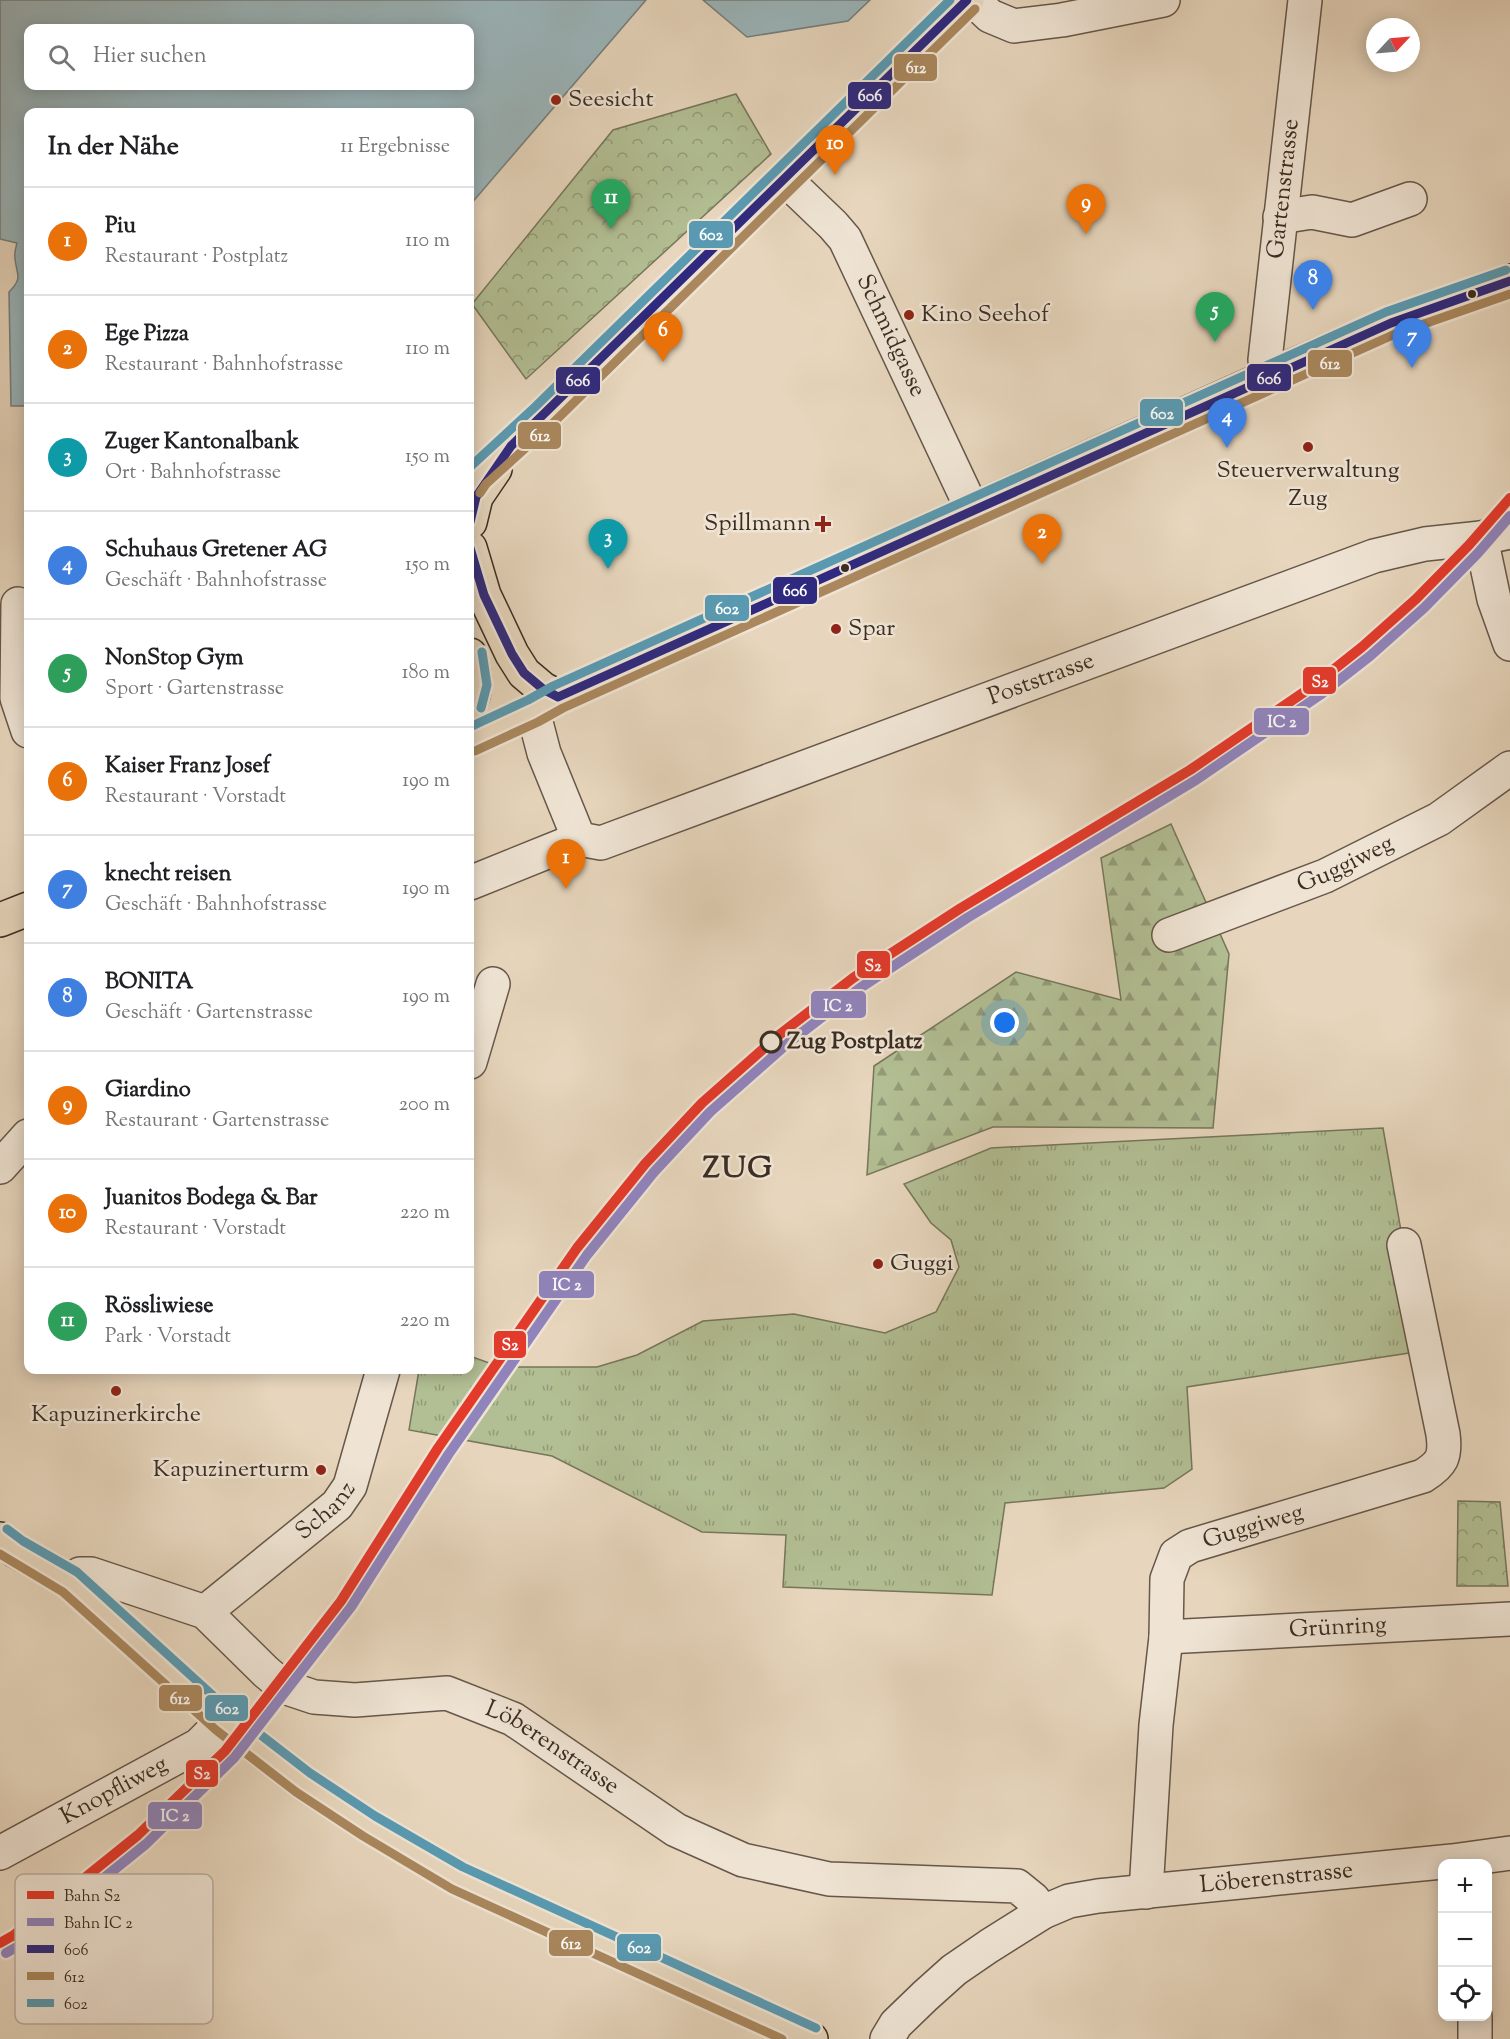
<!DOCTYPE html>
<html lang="de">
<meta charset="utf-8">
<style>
:root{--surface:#fff;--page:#f6f6f6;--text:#202124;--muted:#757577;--line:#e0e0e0;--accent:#d93025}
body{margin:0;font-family:"Sorts Mill Goudy",serif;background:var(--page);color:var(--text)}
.controls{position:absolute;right:18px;bottom:18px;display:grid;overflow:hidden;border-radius:12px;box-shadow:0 3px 15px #0003}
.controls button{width:54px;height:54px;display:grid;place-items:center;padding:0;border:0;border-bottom:2px solid var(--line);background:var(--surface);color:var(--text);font:30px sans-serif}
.compass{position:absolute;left:1366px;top:18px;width:54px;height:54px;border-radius:50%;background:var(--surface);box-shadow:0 3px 15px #0003;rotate:64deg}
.you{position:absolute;left:1005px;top:1023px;width:21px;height:21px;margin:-15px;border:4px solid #fff;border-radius:50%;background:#1a73e8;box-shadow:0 0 0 9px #1a73e833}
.badge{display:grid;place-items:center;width:39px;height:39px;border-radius:50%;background:var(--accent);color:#fff;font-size:20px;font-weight:700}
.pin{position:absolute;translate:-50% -50px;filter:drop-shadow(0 2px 3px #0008)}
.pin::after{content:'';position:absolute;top:32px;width:21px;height:18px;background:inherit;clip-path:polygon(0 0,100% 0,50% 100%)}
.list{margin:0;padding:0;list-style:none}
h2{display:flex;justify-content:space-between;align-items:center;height:78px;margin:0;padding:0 24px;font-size:26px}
h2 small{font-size:20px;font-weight:400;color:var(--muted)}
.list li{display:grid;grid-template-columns:39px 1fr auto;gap:18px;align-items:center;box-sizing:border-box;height:108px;padding:0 24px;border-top:2px solid var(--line)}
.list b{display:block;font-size:22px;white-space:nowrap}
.list p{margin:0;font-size:20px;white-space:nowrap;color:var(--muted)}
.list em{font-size:20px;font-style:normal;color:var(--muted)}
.icon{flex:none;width:33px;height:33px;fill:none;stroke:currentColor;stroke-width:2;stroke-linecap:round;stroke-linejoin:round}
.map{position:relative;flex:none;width:1510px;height:2039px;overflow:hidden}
.search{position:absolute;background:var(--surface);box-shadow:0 3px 15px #0003;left:24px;top:24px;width:450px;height:66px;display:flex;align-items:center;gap:15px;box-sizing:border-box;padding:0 21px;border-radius:12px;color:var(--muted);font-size:22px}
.panel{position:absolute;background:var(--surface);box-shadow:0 3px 15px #0003;left:24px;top:108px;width:450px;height:1266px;border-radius:12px}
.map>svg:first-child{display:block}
</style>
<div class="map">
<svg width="1510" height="2039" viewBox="0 0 1510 2039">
<defs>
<pattern id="grass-tufts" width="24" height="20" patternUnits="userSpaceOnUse" patternTransform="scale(1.5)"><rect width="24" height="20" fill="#b2be93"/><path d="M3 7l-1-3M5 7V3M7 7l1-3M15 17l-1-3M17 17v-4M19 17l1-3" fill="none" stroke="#929b78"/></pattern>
<pattern id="forest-firs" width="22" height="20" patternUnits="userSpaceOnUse" patternTransform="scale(1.5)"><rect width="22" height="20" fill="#b2be93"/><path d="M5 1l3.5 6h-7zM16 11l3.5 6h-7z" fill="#929b78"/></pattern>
<pattern id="park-crowns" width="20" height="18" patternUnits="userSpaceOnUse" patternTransform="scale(1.5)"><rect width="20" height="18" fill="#b2be93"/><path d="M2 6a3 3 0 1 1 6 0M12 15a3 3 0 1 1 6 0" fill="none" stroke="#929b78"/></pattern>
</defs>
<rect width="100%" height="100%" fill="#e7d6bd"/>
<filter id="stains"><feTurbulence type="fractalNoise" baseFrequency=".00333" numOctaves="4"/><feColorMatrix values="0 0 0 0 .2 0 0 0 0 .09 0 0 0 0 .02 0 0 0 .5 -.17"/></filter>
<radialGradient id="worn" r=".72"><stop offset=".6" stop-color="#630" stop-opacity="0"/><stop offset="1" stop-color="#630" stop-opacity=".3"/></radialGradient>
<!-- grass -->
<path fill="url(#grass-tufts)" stroke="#76765b" stroke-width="1.5" d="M 1383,1128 L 1422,1351 L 1187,1387 L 1192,1469 L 1164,1488 L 1005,1503 L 992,1595 L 783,1587 L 786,1535 L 702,1532 L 552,1456 L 409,1430 L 419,1370 L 470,1370 L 470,1356 L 500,1367 L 597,1367 L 637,1355 L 703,1321 L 794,1314 L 885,1333 L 936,1312 L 959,1267 L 951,1240 L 931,1223 L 904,1184 L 991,1148 Z"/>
<!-- forest -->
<path fill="url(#forest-firs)" stroke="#76765b" stroke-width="1.5" d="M 1171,824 L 1229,954 L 1213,1128 L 993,1127 L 867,1175 L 874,1066 L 1016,972 L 1121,1000 L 1101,858 Z"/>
<!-- park -->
<path fill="url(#park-crowns)" stroke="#76765b" stroke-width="1.5" d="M 736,94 L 771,154 L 526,379 L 472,304 L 613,130 Z
M 1458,1501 L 1500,1502 L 1508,1586 L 1457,1586 Z"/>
<!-- water -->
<path fill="#9bb6bc" stroke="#757f7f" stroke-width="1.5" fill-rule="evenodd" d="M 0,0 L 646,0 L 470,205 L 470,112 L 28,112 L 28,406 L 11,406 L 9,292 C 24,277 16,275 15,258 C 14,254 16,247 17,243 L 0,239 ZM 28,28 L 470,28 L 470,86 L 28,86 Z
M 703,0 L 870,0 L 848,21 L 747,37 Z"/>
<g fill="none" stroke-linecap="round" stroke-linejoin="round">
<!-- minor casing -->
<g stroke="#66574a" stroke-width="36">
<g id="minor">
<path d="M 973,0 L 990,16 L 1014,26 L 1062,20 L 1163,0"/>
<path id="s1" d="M 785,179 L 833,225 L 845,239 L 973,511"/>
<path d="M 1280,217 L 1312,212 L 1352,220 L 1410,199"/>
<path id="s2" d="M 1270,376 L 1265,360 L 1305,0"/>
<path d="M 1481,538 L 1494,599 L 1510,644"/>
<path d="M 18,604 L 17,698 L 28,731"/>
<path d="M 533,711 L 544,753 L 579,839"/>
<path id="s3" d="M 579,839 L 601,843 L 1374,556 L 1425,544 L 1481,538 L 1510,532"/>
<path d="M 470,883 L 579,839"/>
<path id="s4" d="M 1169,935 L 1325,876 L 1439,819 L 1510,768"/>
<path d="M 470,1062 L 493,984"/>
<path d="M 0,1167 L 28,1136"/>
<path id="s5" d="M 70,1582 L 80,1574 L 91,1574 L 205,1612 L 266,1672 L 284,1687 L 314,1697 L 355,1700 L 447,1693 L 513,1719 L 676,1830 L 743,1860 L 829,1879 L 1017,1886 L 1033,1899 L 1043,1912"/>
<path id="s6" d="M 205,1612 L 337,1505 L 350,1486 L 383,1370"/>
<path id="s7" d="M 1166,1637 L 1510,1619"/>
<path id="s8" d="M 0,1853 L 199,1745 L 223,1721"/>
<path id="s9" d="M 1146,1892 L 1156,1725 L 1166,1637 L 1167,1579 L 1176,1555 L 1190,1546 L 1423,1476 C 1442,1464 1446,1457 1443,1434 L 1404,1245"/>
<path d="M 1475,2016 L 1475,2039"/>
<path id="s10" d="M 887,2039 L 896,2024 L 925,1996 L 954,1970 L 989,1946 L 1043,1912 L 1069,1901 L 1098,1896 L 1452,1861 L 1510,1853"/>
</g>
</g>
<!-- major casing -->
<g stroke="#3b2d23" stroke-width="36">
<path id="major" d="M 470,486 L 477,476 L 543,416 L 967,0
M 470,522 L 476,497 L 495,469
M 470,548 L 484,595 L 512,654 L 524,673 L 543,689 L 558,697
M 470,655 C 474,671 478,688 470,703
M 470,740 L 533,711 L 558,697 L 1270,376 L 1391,323 L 1510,281
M 0,920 L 28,909
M 0,1539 L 16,1551 L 70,1582 L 223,1721 L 303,1783 L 369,1826 L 457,1878 L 811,2039"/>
</g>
<!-- minor -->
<use href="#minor" stroke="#efe4d4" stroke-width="33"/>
<!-- major -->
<use href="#major" stroke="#e7d6bd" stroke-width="33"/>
<!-- bus-1 casing -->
<g stroke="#efe4d4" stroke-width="14">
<path id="bus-1" d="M 470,522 L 476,497 L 511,446 L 967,0
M 470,548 L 484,595 L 512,654 L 524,673 L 543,689 L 558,697
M 558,697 L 1391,323 L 1510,281"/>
</g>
<!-- bus-2 casing -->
<g stroke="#efe4d4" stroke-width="14">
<path id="bus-2" d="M 480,493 L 486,484 L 551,425 L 975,9
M 475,751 L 538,722 L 563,708 L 1395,334 L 1510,294
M 0,1554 L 63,1592 L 216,1730 L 296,1792 L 363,1836 L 452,1889 L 782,2039"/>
</g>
<!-- bus-3 casing -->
<g stroke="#efe4d4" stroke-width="14">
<path id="bus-3" d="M 470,467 L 535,407 L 950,0
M 481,708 L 487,685 L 482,652
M 470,727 L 528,700 L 553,686 L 1386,312 L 1506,270
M 7,1529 L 23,1541 L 77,1572 L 231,1712 L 310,1773 L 375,1816 L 463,1867 L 816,2028"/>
</g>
<!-- bus-1 -->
<use href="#bus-1" stroke="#2f2a7f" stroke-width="9"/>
<!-- bus-2 -->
<use href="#bus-2" stroke="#aa875d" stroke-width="9"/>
<!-- bus-3 -->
<use href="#bus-3" stroke="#599ab2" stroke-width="9"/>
<!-- rail-1 casing -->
<g stroke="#efe4d4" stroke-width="15">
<path id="rail-1" d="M 0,1943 L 14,1935 L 138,1835 L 225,1751 L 341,1601 L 438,1448 L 577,1248 L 645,1164 L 702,1103 L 779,1035 L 853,978 L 961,908 L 1190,770 L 1313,686 L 1362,647 L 1416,599 L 1469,545 L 1510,498"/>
</g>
<!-- rail-2 casing -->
<g stroke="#efe4d4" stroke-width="15">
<path id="rail-2" d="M 6,1953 L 22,1944 L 146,1844 L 234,1758 L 351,1607 L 448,1455 L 587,1255 L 654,1172 L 710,1112 L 787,1044 L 860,988 L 967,918 L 1196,780 L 1320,695 L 1370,656 L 1424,608 L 1478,553 L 1510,516"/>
</g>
<!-- rail-1 -->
<use href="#rail-1" stroke="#e33a2b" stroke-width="10"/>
<!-- rail-2 -->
<use href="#rail-2" stroke="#9084bd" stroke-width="10"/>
</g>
<!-- markers -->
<g fill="#8f2418" stroke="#efe4d4" stroke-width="2">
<circle cx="556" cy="100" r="6"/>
<circle cx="909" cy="315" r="6"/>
<circle cx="1308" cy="447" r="6"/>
<path d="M820 515h6v6h6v6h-6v6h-6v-6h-6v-6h6z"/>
<circle cx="836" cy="629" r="6"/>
<circle cx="878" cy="1264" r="6"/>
<circle cx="116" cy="1391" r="6"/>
<circle cx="321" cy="1470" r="6"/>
</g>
<g fill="#3b2d23" stroke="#efe4d4" stroke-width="2">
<circle cx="1472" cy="294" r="5"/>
<circle cx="845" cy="568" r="5"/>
</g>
<circle fill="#efe4d4" stroke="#3b2d23" stroke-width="3" cx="771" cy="1042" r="10"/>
<g text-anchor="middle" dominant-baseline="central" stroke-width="5" stroke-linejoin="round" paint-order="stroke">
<!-- poi labels -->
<g font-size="24" fill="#3b2d23" stroke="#efe4d4" text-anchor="start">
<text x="568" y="100">Seesicht</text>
<text x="921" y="315">Kino Seehof</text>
<text x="1308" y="471" text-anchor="middle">Steuerverwaltung<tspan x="1308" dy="28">Zug</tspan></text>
<text x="811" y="524" text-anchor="end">Spillmann</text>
<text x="848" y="629">Spar</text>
<text x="890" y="1264">Guggi</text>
<text x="116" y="1415" text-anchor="middle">Kapuzinerkirche</text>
<text x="309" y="1470" text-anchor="end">Kapuzinerturm</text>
</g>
<!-- street labels -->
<g font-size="24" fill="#3b2d23" stroke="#efe4d4">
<text stroke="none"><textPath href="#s2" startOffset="189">Gartenstrasse</textPath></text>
<text stroke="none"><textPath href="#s1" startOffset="192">Schmidgasse</textPath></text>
<text stroke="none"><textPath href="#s3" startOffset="492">Poststrasse</textPath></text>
<text stroke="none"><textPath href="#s4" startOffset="190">Guggiweg</textPath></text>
<text stroke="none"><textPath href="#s6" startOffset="158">Schanz</textPath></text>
<text stroke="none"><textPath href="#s9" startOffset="422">Guggiweg</textPath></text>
<text stroke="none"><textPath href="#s7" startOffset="172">Grünring</textPath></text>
<text stroke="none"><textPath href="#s5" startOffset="537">Löberenstrasse</textPath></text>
<text stroke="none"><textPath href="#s8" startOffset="130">Knopfliweg</textPath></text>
<text stroke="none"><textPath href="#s10" startOffset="440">Löberenstrasse</textPath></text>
</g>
<!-- stop labels -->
<g font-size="24" font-weight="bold" fill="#3b2d23" stroke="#efe4d4" text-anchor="start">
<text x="787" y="1042">Zug Postplatz</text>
</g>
<!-- district labels -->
<g font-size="30" font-weight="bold" letter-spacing="1.5" fill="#3b2d23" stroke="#efe4d4">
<text x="738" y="1169">ZUG</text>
</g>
</g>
<!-- legend -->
<rect x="15" y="1874" width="198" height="150" rx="9" fill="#efe4d4" stroke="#b9ad9f" stroke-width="1.5"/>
<rect x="27" y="1891" width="27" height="8" fill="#e33a2b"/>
<rect x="27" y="1918" width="27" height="8" fill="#9084bd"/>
<rect x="27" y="1945" width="27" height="8" fill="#2f2a7f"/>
<rect x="27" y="1972" width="27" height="8" fill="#aa875d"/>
<rect x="27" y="1999" width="27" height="8" fill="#599ab2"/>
<g font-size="16" fill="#3b2d23">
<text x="64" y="1901">Bahn S2</text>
<text x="64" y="1928">Bahn IC 2</text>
<text x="64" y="1955">606</text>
<text x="64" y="1982">612</text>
<text x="64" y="2009">602</text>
</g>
<g stroke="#efe4d4" stroke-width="2">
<rect x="893" y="53" width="45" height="29" rx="6" fill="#aa875d"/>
<rect x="847" y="81" width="45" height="29" rx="6" fill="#2f2a7f"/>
<rect x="688" y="220" width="46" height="29" rx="6" fill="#599ab2"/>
<rect x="1307" y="349" width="46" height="29" rx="6" fill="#aa875d"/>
<rect x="1246" y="363" width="46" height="29" rx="6" fill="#2f2a7f"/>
<rect x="555" y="366" width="46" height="29" rx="6" fill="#2f2a7f"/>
<rect x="1139" y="398" width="45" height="29" rx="6" fill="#599ab2"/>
<rect x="517" y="421" width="45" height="29" rx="6" fill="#aa875d"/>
<rect x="772" y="576" width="46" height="29" rx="6" fill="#2f2a7f"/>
<rect x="704" y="594" width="46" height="28" rx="6" fill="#599ab2"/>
<rect x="1302" y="666" width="35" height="29" rx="6" fill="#e33a2b"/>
<rect x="1253" y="707" width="57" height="29" rx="6" fill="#9084bd"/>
<rect x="856" y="950" width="35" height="29" rx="6" fill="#e33a2b"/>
<rect x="810" y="990" width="57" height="29" rx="6" fill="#9084bd"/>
<rect x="538" y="1270" width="57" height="29" rx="6" fill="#9084bd"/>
<rect x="493" y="1330" width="34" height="29" rx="6" fill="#e33a2b"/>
<rect x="158" y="1684" width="45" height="28" rx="6" fill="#aa875d"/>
<rect x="204" y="1694" width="45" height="28" rx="6" fill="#599ab2"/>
<rect x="185" y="1759" width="34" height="29" rx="6" fill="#e33a2b"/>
<rect x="147" y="1801" width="56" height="29" rx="6" fill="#9084bd"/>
<rect x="548" y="1929" width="46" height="28" rx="6" fill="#aa875d"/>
<rect x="616" y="1933" width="46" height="29" rx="6" fill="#599ab2"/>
</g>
<g font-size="16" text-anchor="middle" font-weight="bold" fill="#fff">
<text x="916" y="73">612</text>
<text x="870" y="101">606</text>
<text x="711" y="240">602</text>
<text x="1330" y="369">612</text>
<text x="1269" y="384">606</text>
<text x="578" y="386">606</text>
<text x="1162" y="419">602</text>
<text x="540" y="441">612</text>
<text x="795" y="596">606</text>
<text x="727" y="614">602</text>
<text x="1320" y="687">S2</text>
<text x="1282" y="727">IC 2</text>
<text x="873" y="971">S2</text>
<text x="838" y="1011">IC 2</text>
<text x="567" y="1290">IC 2</text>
<text x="510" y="1350">S2</text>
<text x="180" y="1704">612</text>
<text x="227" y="1714">602</text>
<text x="202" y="1779">S2</text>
<text x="175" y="1821">IC 2</text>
<text x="571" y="1949">612</text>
<text x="639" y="1953">602</text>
</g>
<rect width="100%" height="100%" filter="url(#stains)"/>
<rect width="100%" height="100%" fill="url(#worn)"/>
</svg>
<div class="controls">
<button>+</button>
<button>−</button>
<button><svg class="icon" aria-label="locate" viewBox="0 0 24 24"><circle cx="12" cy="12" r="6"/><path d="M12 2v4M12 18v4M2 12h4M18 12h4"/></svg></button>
</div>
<svg class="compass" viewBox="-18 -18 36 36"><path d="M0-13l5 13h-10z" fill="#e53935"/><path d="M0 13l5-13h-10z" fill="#757577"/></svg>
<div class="you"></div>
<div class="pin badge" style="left:566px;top:889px;background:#e8710a">1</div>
<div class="pin badge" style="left:1042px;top:564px;background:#e8710a">2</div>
<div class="pin badge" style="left:608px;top:569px;background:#0f9aa8">3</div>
<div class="pin badge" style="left:1227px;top:448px;background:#3f7fe0">4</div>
<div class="pin badge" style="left:1215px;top:342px;background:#2e9e5b">5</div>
<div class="pin badge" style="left:663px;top:362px;background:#e8710a">6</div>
<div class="pin badge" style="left:1412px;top:368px;background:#3f7fe0">7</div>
<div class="pin badge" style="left:1313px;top:310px;background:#3f7fe0">8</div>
<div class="pin badge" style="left:1086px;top:234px;background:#e8710a">9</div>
<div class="pin badge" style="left:835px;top:175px;background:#e8710a">10</div>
<div class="pin badge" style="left:611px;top:229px;background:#2e9e5b">11</div>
<div class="search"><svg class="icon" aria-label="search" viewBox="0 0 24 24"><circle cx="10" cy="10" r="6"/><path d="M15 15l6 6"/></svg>Hier suchen</div>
<section class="panel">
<h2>In der Nähe<small>11 Ergebnisse</small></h2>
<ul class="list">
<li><span class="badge" style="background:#e8710a">1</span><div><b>Piu</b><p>Restaurant · Postplatz</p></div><em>110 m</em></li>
<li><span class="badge" style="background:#e8710a">2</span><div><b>Ege Pizza</b><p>Restaurant · Bahnhofstrasse</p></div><em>110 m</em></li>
<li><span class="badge" style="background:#0f9aa8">3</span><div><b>Zuger Kantonalbank</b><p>Ort · Bahnhofstrasse</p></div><em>150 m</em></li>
<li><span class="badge" style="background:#3f7fe0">4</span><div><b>Schuhaus Gretener AG</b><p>Geschäft · Bahnhofstrasse</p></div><em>150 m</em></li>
<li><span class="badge" style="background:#2e9e5b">5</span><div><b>NonStop Gym</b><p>Sport · Gartenstrasse</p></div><em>180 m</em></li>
<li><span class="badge" style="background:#e8710a">6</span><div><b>Kaiser Franz Josef</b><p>Restaurant · Vorstadt</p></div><em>190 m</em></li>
<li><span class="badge" style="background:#3f7fe0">7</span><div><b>knecht reisen</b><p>Geschäft · Bahnhofstrasse</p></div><em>190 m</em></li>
<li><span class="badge" style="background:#3f7fe0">8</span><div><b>BONITA</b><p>Geschäft · Gartenstrasse</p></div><em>190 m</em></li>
<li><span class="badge" style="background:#e8710a">9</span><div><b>Giardino</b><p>Restaurant · Gartenstrasse</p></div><em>200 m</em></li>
<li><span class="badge" style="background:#e8710a">10</span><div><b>Juanitos Bodega &amp; Bar</b><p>Restaurant · Vorstadt</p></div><em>220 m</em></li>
<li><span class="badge" style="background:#2e9e5b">11</span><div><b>Rössliwiese</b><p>Park · Vorstadt</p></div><em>220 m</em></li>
</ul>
</section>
</div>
